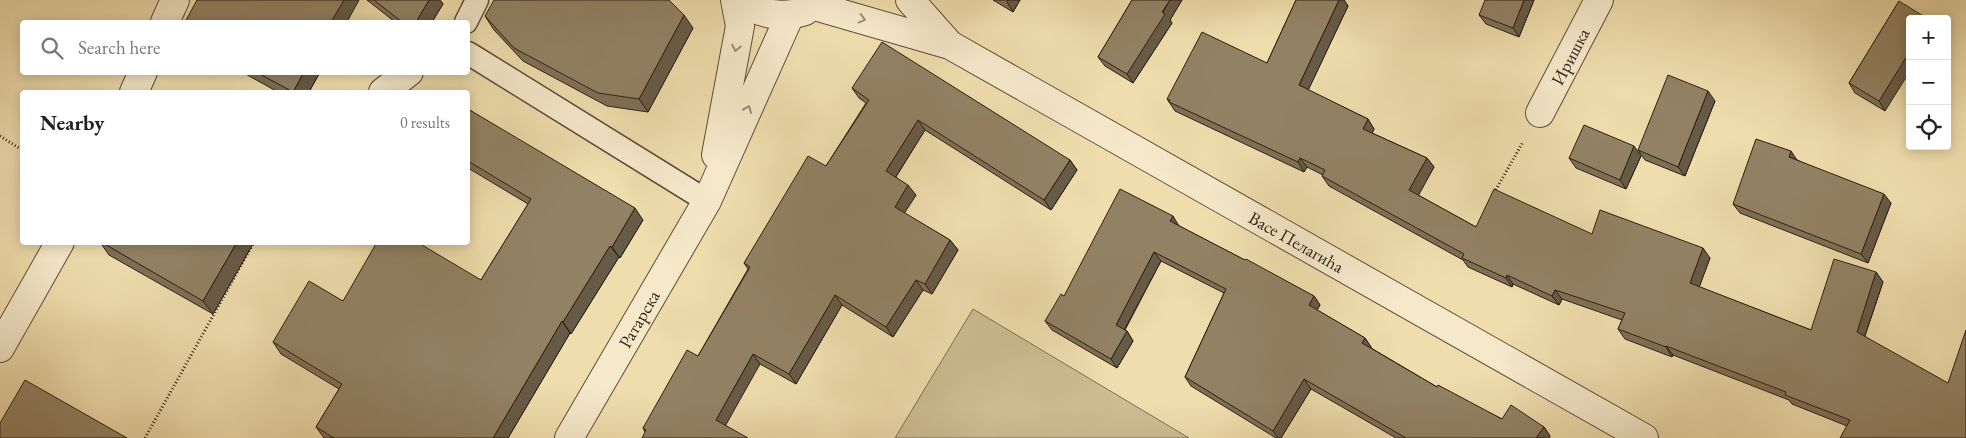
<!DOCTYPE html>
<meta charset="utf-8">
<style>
:root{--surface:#fff;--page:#f6f6f6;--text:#222;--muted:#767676;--line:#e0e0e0}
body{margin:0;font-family:"EB Garamond",serif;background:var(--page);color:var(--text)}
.controls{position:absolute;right:15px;top:15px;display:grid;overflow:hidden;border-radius:5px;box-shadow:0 2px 12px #0003}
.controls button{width:45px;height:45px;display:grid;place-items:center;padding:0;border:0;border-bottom:1px solid var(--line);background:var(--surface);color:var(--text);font:25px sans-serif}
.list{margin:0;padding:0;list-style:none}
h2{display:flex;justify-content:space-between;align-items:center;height:65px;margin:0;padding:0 20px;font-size:21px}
h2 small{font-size:16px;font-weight:400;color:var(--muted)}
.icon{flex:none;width:28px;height:28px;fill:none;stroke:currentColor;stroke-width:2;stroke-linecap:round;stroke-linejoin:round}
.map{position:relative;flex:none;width:1966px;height:438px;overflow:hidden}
.search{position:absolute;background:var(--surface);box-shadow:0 2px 12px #0003;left:20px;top:20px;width:450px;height:55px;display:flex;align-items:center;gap:12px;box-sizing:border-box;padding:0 18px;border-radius:5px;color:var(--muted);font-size:19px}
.panel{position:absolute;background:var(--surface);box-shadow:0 2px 12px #0003;left:20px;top:90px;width:450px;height:155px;border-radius:5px}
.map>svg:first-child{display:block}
</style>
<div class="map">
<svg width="1966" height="438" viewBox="0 0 1966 438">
<rect width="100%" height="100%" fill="#efddad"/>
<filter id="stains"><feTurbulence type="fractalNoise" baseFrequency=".004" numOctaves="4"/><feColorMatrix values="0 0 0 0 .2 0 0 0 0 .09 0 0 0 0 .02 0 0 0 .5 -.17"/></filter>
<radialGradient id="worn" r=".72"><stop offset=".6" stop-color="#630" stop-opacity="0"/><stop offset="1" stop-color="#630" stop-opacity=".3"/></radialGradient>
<!-- green -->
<path fill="#cebd93" stroke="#7e6e54" d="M 973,309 L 1189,438 L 895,438 Z"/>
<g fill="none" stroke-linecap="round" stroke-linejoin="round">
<!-- lane casing -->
<g stroke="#5e4e3a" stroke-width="25">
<path id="lane" d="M 466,22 L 477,0
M 468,53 L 707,201"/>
</g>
<!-- street casing -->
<g stroke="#5e4e3a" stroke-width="30">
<g id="street">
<path d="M 739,0 C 758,14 782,19 805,11"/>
<path d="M 910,0 L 949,44"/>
<path id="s1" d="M 815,6 L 950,45 L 1644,438"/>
<path d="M 165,22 L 175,0"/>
<path d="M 134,92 L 143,72"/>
<path d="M 383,92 L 409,72"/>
<path id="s2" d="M 1540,113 L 1599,0"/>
<path d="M 716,155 L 740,26 L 735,0"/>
<path d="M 0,348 L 60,242"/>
<path id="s3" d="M 569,438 L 707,201 L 790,15"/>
</g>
</g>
<!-- path -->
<path stroke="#2e1f14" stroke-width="3" stroke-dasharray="1 2.5" stroke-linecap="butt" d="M 0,136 L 22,150
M 1494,193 L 1523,142
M 145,438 L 254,242"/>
<!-- lane -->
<use href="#lane" stroke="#f5e9ca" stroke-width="22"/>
<!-- street -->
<use href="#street" stroke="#f5e9ca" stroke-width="28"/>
</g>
<!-- wall -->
<path fill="#7e7056" stroke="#2e1f14" d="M 367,0 L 440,0 L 443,4 L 432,22 L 395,22 Z
M 993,0 L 1020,0 L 1013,12 Z
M 1132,0 L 1182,0 L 1170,20 L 1172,23 L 1133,83 L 1105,66 L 1098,57 Z
M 1296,0 L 1344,0 L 1348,6 L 1308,90 L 1368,119 L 1374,129 L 1372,133 L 1427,158 L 1434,167 L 1418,195 L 1476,227 L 1592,234 L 1710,258 L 1699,287 L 1811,330 L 1876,272 L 1883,282 L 1865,336 L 1966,438 L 1847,426 L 1792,404 L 1789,400 L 1673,355 L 1672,357 L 1625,339 L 1618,329 L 1622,320 L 1562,299 L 1559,305 L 1513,284 L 1512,287 L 1468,267 L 1463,260 L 1329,186 L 1322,176 L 1323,175 L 1307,167 L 1304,172 L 1175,111 L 1167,99 L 1267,63 Z
M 1534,0 L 1519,37 L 1486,24 L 1479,15 Z
M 1899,1 L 1885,111 L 1855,93 L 1849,83 Z
M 485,16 L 693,28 L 648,112 L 607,106 L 523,61 L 494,30 Z
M 242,72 L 320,72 L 309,92 L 278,92 Z
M 852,88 L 1070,160 L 1077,170 L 1051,210 L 925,130 L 896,177 L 916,195 L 904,213 L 950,240 L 958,250 L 932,294 L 923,290 L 893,337 L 842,305 L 796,384 L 760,364 L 645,432 L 643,428 L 698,356 L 748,269 L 744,263 L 826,166 L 866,103 L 859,98 Z
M 1715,101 L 1685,176 L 1645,160 L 1638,150 Z
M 468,109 L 643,220 L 620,258 L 619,257 L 571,334 L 570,333 L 508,438 L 324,438 L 316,427 L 339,389 L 281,354 L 273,342 L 343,301 L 481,280 L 528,204 L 468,168 Z
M 1641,156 L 1626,189 L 1576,168 L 1569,158 Z
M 1797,160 L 1891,203 L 1868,263 L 1740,213 L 1733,204 Z
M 1179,226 L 1314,296 L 1320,305 L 1317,310 L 1365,338 L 1371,347 L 1371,348 L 1437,387 L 1502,419 L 1544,427 L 1550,436 L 1549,438 L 1396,438 L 1311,389 L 1281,438 L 1276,438 L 1191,386 L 1185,377 L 1224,293 L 1161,261 L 1125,330 L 1127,331 L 1133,341 L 1117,368 L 1052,330 L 1045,321 L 1064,296 Z
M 100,242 L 254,242 L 213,314 L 109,255 Z"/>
<!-- shaded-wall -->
<path fill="#665b46" stroke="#2e1f14" d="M 344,0 L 359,0 L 347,22 L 331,22 Z
M 429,0 L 440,0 L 443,4 L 432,22 L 416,22 Z
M 1008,0 L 1020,0 L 1013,12 L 1007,2 Z
M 1170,0 L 1182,0 L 1170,20 L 1172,23 L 1133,83 L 1127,74 Z
M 1339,0 L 1344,0 L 1348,6 L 1306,95 L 1299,85 Z
M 1524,0 L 1534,0 L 1519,37 L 1513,28 Z
M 684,15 L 693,28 L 648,112 L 639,99 Z
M 1910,51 L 1910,71 L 1885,111 L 1879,101 Z
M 304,72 L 320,72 L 309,92 L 293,92 Z
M 1708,91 L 1715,101 L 1685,176 L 1678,167 Z
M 1368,119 L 1374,129 L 1370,138 L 1363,129 Z
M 918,120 L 925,130 L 893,181 L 886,171 Z
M 1634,146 L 1641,156 L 1626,189 L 1620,180 Z
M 1791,151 L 1797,160 L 1789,157 Z
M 1300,158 L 1307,167 L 1304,172 L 1298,162 Z
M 1427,158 L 1434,167 L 1416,200 L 1409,190 Z
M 1070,160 L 1077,170 L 1051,210 L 1044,200 Z
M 908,185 L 916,195 L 902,217 L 895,207 Z
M 1884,194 L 1891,203 L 1868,263 L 1861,254 Z
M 635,208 L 643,220 L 620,258 L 612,247 Z
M 1173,216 L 1179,226 L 1170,221 Z
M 950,240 L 958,250 L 932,294 L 925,284 Z
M 237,242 L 254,242 L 213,314 L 203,301 Z
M 610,246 L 619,257 L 571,334 L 563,322 Z
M 1703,248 L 1710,258 L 1697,293 L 1690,283 Z
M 1154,252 L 1161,261 L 1122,334 L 1116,325 Z
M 1876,272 L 1883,282 L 1863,341 L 1857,332 Z
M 1507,275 L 1513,284 L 1512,287 L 1506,278 Z
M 916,280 L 923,290 L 893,337 L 886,327 Z
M 1555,290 L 1562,299 L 1559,305 L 1552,296 Z
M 835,295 L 842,305 L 796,384 L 789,374 Z
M 1314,296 L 1320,305 L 1315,314 L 1309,305 Z
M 562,321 L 570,333 L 508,438 L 493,438 Z
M 1127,331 L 1133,341 L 1117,368 L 1111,359 Z
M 1365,338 L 1371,347 L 1368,352 L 1362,343 Z
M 1666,346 L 1673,355 L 1672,357 L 1666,347 Z
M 753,354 L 760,364 L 723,430 L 716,420 Z
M 1304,379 L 1311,389 L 1281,438 L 1278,438 L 1273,431 Z
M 1544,427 L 1550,436 L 1549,438 L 1536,438 Z"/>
<!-- building -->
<path fill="#928264" stroke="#2e1f14" d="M 197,0 L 344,0 L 331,22 L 185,22 Z
M 374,0 L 429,0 L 416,22 L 402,22 Z
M 494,0 L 669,0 L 684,15 L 639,99 L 598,93 L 514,48 L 485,16 Z
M 1132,0 L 1170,0 L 1162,12 L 1165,14 L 1127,74 L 1098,57 Z
M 1296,0 L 1339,0 L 1299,85 L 1368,119 L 1363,129 L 1427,158 L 1409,190 L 1476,227 L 1494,189 L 1592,234 L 1600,210 L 1703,248 L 1690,283 L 1811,330 L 1834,259 L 1876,272 L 1857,332 L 1948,383 L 1966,330 L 1966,438 L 1840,438 L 1850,420 L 1785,395 L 1786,392 L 1666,346 L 1666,347 L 1618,329 L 1625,313 L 1555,290 L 1552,296 L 1507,275 L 1506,278 L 1462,258 L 1464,254 L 1322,176 L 1325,170 L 1300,158 L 1298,162 L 1169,102 L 1170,100 L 1167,99 L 1202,32 L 1267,63 Z
M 1485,0 L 1524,0 L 1513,28 L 1479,15 Z
M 1899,1 L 1928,19 L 1910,19 L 1910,51 L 1879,101 L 1849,83 Z
M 882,42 L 1070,160 L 1044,200 L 918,120 L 886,171 L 908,185 L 895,207 L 950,240 L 925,284 L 916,280 L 886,327 L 835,295 L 789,374 L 753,354 L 716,420 L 748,438 L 642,438 L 646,430 L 643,428 L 687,350 L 698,356 L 750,267 L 744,263 L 808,156 L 826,166 L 869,100 L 852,88 Z
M 256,72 L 304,72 L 293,92 Z
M 1668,75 L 1708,91 L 1678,167 L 1638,150 Z
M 468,109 L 635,208 L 612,247 L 610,246 L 563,322 L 562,321 L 493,438 L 334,438 L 316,427 L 342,384 L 273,342 L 309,281 L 343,301 L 377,242 L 417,242 L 481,280 L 531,199 L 468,161 Z
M 1584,125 L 1634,146 L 1620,180 L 1569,158 Z
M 1756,139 L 1791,151 L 1789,157 L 1884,194 L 1861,254 L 1733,204 Z
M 1120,189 L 1173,216 L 1170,221 L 1245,260 L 1246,259 L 1314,296 L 1309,305 L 1365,338 L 1362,343 L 1437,387 L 1438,385 L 1502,419 L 1511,405 L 1544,427 L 1536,438 L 1406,438 L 1304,379 L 1273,431 L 1185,377 L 1226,289 L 1154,252 L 1116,325 L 1127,331 L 1111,359 L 1045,321 L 1061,294 L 1064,296 Z
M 101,242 L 237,242 L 203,301 Z
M 25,380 L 127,438 L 0,438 L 0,423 Z"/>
<!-- one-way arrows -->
<defs><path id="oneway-chevron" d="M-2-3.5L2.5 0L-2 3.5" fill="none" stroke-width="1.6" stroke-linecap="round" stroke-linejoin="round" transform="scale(1.25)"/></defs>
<g stroke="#9b8e78">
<use href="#oneway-chevron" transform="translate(862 19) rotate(15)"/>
<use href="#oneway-chevron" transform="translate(736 48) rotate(101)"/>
<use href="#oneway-chevron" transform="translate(748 109) rotate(-66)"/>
</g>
<g text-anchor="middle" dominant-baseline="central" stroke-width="4.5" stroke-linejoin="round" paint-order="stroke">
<!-- street labels -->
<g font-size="18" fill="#2e1f14" stroke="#f5e9ca">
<text stroke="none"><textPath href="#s2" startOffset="64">Иришка</textPath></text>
<text stroke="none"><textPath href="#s1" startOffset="539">Васе Пелагића</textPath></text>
<text stroke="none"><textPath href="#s3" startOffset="138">Ратарска</textPath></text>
</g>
</g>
<rect width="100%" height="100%" filter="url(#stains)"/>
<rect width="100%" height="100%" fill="url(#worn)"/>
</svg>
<div class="controls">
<button>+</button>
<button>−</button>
<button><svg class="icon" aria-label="locate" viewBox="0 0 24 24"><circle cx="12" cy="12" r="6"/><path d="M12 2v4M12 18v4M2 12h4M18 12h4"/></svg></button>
</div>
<div class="search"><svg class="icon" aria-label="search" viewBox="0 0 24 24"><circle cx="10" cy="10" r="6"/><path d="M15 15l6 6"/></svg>Search here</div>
<section class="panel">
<h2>Nearby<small>0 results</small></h2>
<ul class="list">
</ul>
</section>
</div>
